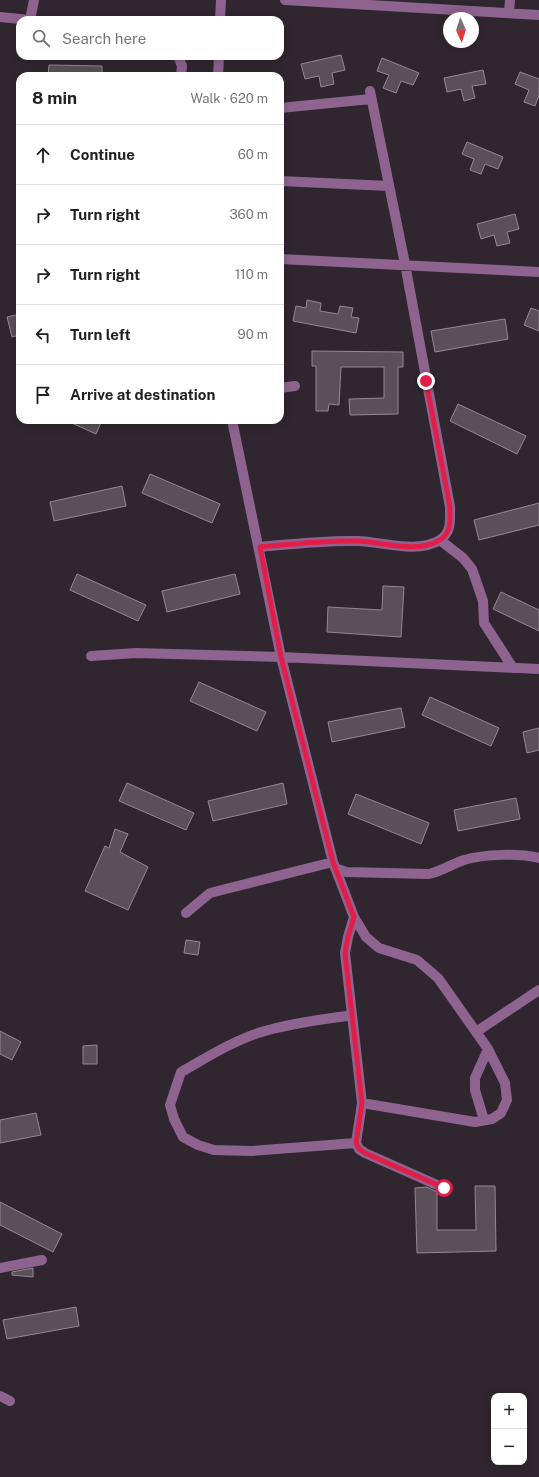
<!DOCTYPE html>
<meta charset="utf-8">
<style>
:root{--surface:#fff;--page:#f6f6f6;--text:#202124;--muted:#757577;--line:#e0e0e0}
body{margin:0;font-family:"Public Sans",sans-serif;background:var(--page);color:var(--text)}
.controls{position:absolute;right:12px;bottom:12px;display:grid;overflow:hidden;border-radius:8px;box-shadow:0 2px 10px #0003}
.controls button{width:36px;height:36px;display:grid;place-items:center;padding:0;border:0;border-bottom:1px solid var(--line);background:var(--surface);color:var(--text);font:20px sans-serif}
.compass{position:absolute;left:443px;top:12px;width:36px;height:36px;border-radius:50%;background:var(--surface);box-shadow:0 2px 10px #0003;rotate:177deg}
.stop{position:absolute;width:12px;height:12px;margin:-9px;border:3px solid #e11d48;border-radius:50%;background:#fff}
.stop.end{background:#e11d48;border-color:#fff;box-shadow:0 1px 4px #0008}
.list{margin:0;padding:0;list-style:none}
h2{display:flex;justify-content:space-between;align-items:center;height:52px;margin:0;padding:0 16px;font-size:17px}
h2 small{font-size:13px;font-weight:400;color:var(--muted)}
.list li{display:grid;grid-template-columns:26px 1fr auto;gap:12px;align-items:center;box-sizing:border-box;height:60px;padding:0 16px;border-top:1px solid var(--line)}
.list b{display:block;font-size:15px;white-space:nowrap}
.list em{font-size:13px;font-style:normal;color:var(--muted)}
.icon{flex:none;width:22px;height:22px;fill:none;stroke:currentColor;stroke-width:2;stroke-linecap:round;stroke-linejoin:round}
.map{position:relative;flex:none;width:539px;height:1477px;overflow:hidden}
.search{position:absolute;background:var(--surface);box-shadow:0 2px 10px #0003;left:16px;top:16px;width:268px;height:44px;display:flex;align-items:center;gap:10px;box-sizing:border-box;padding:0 14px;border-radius:12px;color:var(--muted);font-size:15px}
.panel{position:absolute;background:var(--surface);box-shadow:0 2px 10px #0003;left:16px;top:72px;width:268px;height:352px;border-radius:12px}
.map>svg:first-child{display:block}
</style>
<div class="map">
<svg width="539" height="1477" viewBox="0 0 539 1477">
<rect width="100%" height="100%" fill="#302630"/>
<!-- building -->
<path fill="#5b4f5a" stroke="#958895" d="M 341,55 L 345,70 L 332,73 L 334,84 L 321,87 L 319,76 L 305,79 L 301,64 Z
M 382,58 L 419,73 L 413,85 L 401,81 L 396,93 L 383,88 L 389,75 L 377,71 Z
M 49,65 L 102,66 L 102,76 L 48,76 Z
M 483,70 L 486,84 L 472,86 L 475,98 L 464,101 L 461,89 L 447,92 L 444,78 Z
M 520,72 L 539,79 L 539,95 L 535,106 L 524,102 L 529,90 L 515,84 Z
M 467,142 L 503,157 L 498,169 L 485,164 L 481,174 L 470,170 L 474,159 L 462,154 Z
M 515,214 L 519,229 L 507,232 L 510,243 L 497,246 L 494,235 L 481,239 L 477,224 Z
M 307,300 L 321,303 L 320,311 L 338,314 L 340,306 L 353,308 L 351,317 L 359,318 L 356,333 L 293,321 L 296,306 L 306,308 Z
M 531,308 L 539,311 L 539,331 L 524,325 Z
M 20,314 L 20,335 L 12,337 L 7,317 Z
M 505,319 L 508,339 L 435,352 L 431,331 Z
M 312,351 L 403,352 L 403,367 L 398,367 L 398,414 L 350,415 L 349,399 L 384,398 L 384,367 L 341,367 L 339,405 L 329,404 L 328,411 L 316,411 L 316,366 L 312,366 Z
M 458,404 L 526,436 L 517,454 L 450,421 Z
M 65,420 L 102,420 L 96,434 Z
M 150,474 L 220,504 L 212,523 L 142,493 Z
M 122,486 L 126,506 L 54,521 L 50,502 Z
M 539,503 L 539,525 L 479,540 L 474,520 Z
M 77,574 L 146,605 L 138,621 L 70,590 Z
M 235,574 L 240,594 L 167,612 L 162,591 Z
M 383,586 L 404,587 L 401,637 L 327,632 L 328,607 L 382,610 Z
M 501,592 L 539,610 L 539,631 L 493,609 Z
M 199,682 L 266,712 L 257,731 L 190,701 Z
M 430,697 L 499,728 L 491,746 L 422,715 Z
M 401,708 L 405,727 L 332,742 L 328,722 Z
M 539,728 L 539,750 L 527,753 L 523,732 Z
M 127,783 L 194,813 L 186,830 L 119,801 Z
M 283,783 L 287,804 L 213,821 L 208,801 Z
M 356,794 L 429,823 L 421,844 L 348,814 Z
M 516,798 L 520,819 L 458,831 L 454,810 Z
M 115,829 L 128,834 L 120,852 L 148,867 L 128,910 L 85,891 L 105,846 L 109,848 Z
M 186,940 L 200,942 L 198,955 L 184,953 Z
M 0,1031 L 21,1042 L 12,1060 L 0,1054 Z
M 97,1045 L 97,1064 L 83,1064 L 83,1046 Z
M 36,1113 L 41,1135 L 0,1143 L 0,1120 Z
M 475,1186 L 495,1186 L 496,1251 L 417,1253 L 415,1188 L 427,1187 L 437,1192 L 437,1230 L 476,1230 Z
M 0,1202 L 62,1234 L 53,1252 L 0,1225 Z
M 33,1268 L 33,1277 L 12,1275 L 12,1272 Z
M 76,1307 L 79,1326 L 7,1339 L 3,1320 Z"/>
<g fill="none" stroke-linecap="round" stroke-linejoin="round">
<!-- minor -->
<path stroke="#8f638f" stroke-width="10" d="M 285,0 L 539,15
M 509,13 L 510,0
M 0,17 L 30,20 L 34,0
M 220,20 L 221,0
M 178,56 L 182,66 L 181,76
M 218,76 L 219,56
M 280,108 L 371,99
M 280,181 L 389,186
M 280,259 L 539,272
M 280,388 L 295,386
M 232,420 L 281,657 L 333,862 L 354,917 L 348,937 L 345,953 L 362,1103 L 356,1143 L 359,1149 L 365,1153 L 444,1188
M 440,540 L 463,558 L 472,569 L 483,601 L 484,623 L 513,668
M 260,547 C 292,544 325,540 358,541 C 383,542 417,554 440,540 C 452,532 450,519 450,507 L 405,264 L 370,91
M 91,656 L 136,653 L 281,657 L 539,669
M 335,868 L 346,872 L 429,874 C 442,871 452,864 464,860 C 484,854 520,853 539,858
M 186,913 L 210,893 L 333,862
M 354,917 L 366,937 L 379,948 L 417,960 L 438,978 L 488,1049 L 505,1083 L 507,1100 L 501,1113 L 492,1119 L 475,1122 L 362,1103
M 352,1015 C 321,1020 289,1023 258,1033 C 231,1042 206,1058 181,1072 L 170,1105 L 174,1119 L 183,1137 L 198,1145 L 214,1150 L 252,1151 L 356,1143
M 476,1032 L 539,990
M 484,1120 L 475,1090 L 475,1078 L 488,1049
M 0,1268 L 42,1260
M 0,1396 L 10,1401"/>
</g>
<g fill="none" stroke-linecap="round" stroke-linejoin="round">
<!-- route -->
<path stroke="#e11d48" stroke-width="5" d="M 426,381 L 450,507 C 450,519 452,532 440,540 C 417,554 383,542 358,541 C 325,540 292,544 260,547 L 281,657 L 333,862 L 354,917 L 348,937 L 345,953 L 362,1103 L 356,1143 L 359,1149 L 365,1153 L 444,1188"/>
</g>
</svg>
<div class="controls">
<button>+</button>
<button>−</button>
</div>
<svg class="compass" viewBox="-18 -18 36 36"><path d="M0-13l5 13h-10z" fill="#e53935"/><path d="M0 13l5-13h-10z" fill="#757577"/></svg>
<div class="stop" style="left:444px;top:1188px"></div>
<div class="stop end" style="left:426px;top:381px"></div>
<div class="search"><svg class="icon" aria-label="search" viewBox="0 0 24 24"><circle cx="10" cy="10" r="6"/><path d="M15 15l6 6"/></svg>Search here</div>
<section class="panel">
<h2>8 min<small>Walk · 620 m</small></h2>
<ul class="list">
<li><svg class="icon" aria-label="ahead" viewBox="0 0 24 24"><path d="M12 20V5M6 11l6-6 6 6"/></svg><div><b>Continue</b></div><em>60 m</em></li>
<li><svg class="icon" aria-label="right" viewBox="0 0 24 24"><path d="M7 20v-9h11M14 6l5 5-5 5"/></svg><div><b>Turn right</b></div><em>360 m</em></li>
<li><svg class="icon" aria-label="right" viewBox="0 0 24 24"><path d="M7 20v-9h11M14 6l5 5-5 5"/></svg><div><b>Turn right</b></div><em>110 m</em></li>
<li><svg class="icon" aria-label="left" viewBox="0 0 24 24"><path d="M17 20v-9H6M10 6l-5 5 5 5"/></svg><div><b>Turn left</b></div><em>90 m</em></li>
<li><svg class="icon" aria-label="arrive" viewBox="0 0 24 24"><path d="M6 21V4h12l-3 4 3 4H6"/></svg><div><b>Arrive at destination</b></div></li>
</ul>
</section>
</div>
